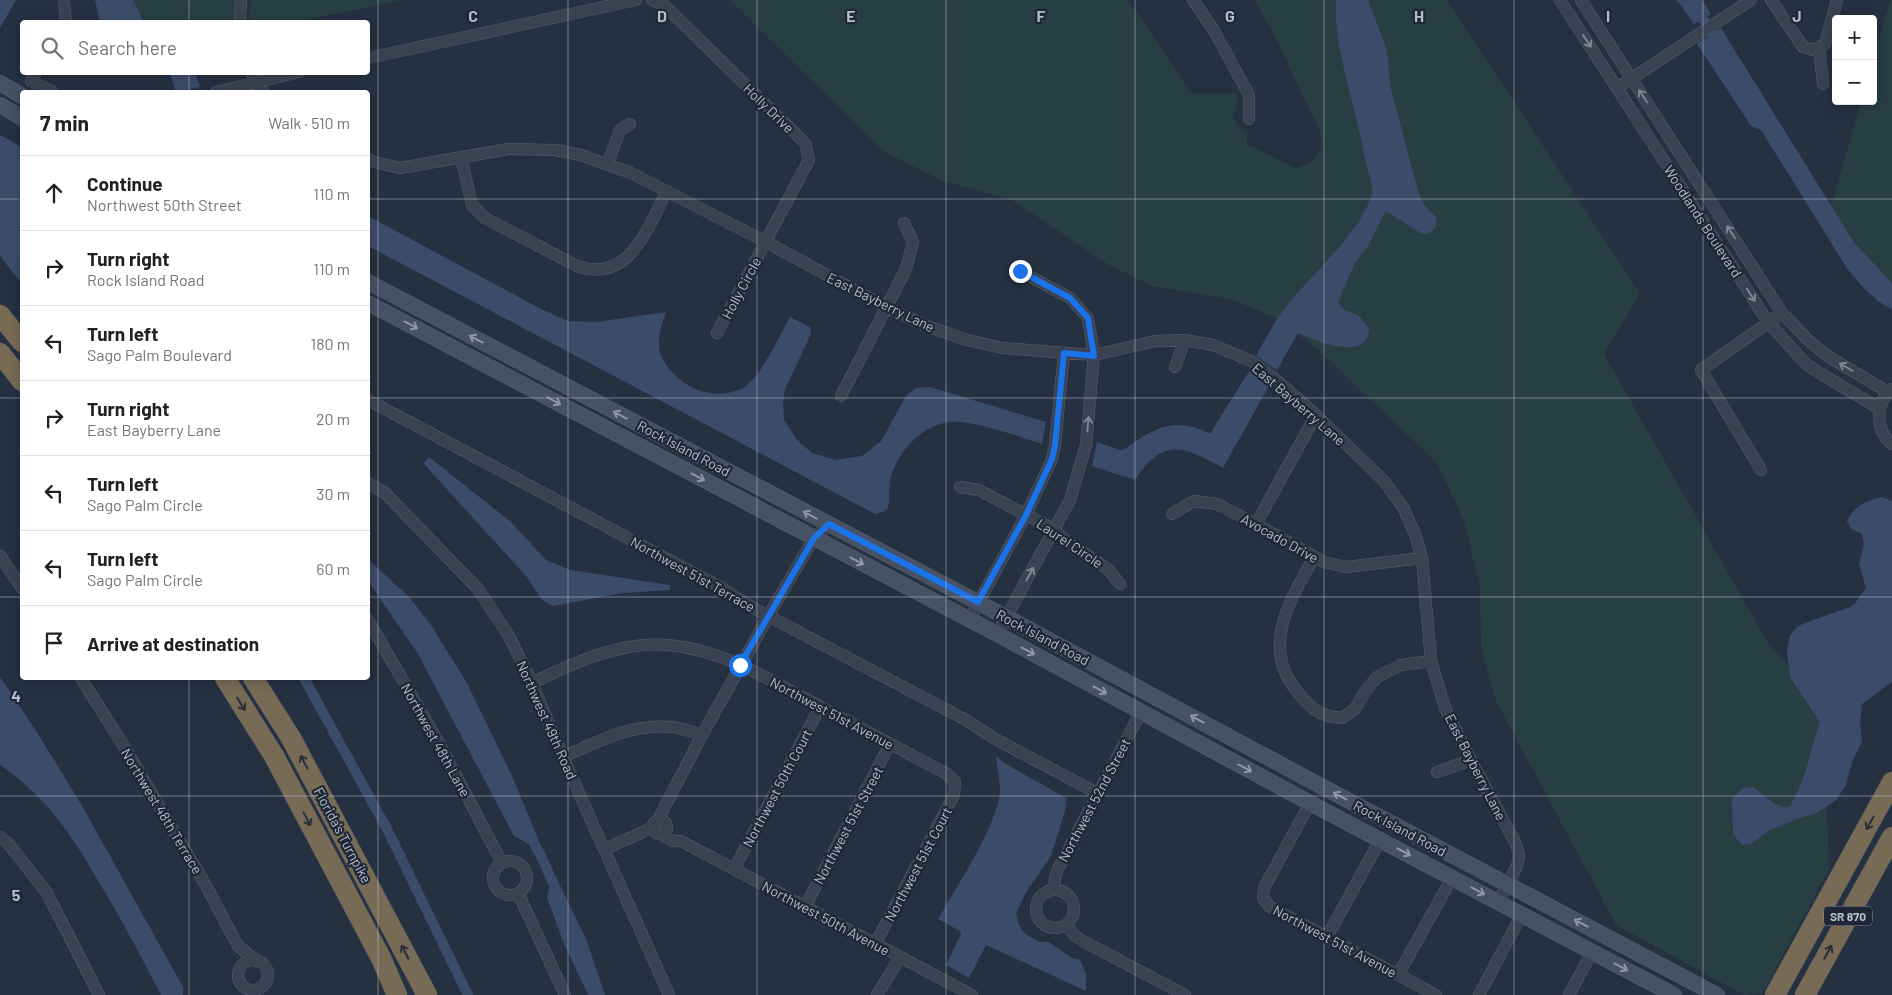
<!DOCTYPE html>
<meta charset="utf-8">
<style>
:root{--surface:#fff;--page:#f2f2f2;--text:#202124;--muted:#757577;--line:#e0e0e0}
body{margin:0;font-family:Barlow,sans-serif;background:var(--page);color:var(--text)}
.controls{position:absolute;right:15px;top:15px;display:grid;overflow:hidden;border-radius:5px;box-shadow:0 2px 12px #0003}
.controls button{width:45px;height:45px;display:grid;place-items:center;padding:0;border:0;border-bottom:1px solid var(--line);background:var(--surface);color:var(--text);font:25px sans-serif}
.stop{position:absolute;width:15px;height:15px;margin:-11px;border:4px solid #1a73e8;border-radius:50%;background:#fff}
.stop.end{background:#1a73e8;border-color:#fff;box-shadow:0 1px 5px #0008}
.list{margin:0;padding:0;list-style:none}
h2{display:flex;justify-content:space-between;align-items:center;height:65px;margin:0;padding:0 20px;font-size:21px}
h2 small{font-size:16px;font-weight:400;color:var(--muted)}
.list li{display:grid;grid-template-columns:32px 1fr auto;gap:15px;align-items:center;box-sizing:border-box;height:75px;padding:0 20px;border-top:1px solid var(--line)}
.list b{display:block;font-size:19px;white-space:nowrap}
.list p{margin:0;font-size:16px;white-space:nowrap;color:var(--muted)}
.list em{font-size:16px;font-style:normal;color:var(--muted)}
.icon{flex:none;width:28px;height:28px;fill:none;stroke:currentColor;stroke-width:2;stroke-linecap:round;stroke-linejoin:round}
.map{position:relative;flex:none;width:1892px;height:995px;overflow:hidden}
.search{position:absolute;background:var(--surface);box-shadow:0 2px 12px #0003;left:20px;top:20px;width:350px;height:55px;display:flex;align-items:center;gap:12px;box-sizing:border-box;padding:0 18px;border-radius:5px;color:var(--muted);font-size:19px}
.panel{position:absolute;background:var(--surface);box-shadow:0 2px 12px #0003;left:20px;top:90px;width:350px;height:590px;border-radius:5px}
.map>svg:first-child{display:block}
</style>
<div class="map">
<svg width="1892" height="995" viewBox="0 0 1892 995">
<rect width="100%" height="100%" fill="#253041"/>
<!-- green -->
<path fill="#273e42" d="M 108,0 L 236,0 L 235,22 L 125,22 Z
M 251,0 L 402,0 L 297,22 L 250,22 L 249,16 Z
M 730,0 L 1127,0 L 1136,10 L 1191,94 L 1238,94 L 1237,106 L 1233,117 L 1240,128 L 1247,132 L 1247,144 L 1296,168 C 1310,164 1323,157 1321,139 C 1321,128 1310,110 1305,100 C 1289,66 1273,33 1255,0 L 1447,0 L 1640,293 L 1604,354 L 1768,643 L 1831,709 L 1826,775 L 1829,870 L 1762,994 L 1744,995 L 1616,925 L 1496,701 L 1481,648 L 1480,588 L 1464,521 L 1437,463 L 1315,347 L 1272,316 L 1232,300 L 1152,286 L 1109,265 L 1012,200 L 943,181 L 884,152 Z
M 1890,0 L 1892,0 L 1892,296 L 1825,208 L 1833,199 L 1861,101 L 1873,101 L 1873,59 Z"/>
<!-- water -->
<path fill="#3b4c6a" d="M 0,0 L 16,0 L 0,28 Z
M 95,0 L 133,0 L 143,20 L 146,22 L 100,22 Z
M 1336,0 L 1368,0 L 1387,50 L 1391,89 L 1418,191 L 1422,202 L 1436,217 L 1436,227 L 1430,233 L 1422,234 L 1386,211 L 1368,246 L 1355,263 L 1338,302 L 1345,310 L 1358,315 L 1369,328 C 1369,363 1315,341 1298,333 L 1277,370 L 1256,356 C 1266,338 1275,320 1288,304 C 1312,274 1363,230 1372,193 C 1373,185 1368,172 1366,163 C 1358,113 1333,49 1336,0 Z
M 1677,0 L 1702,0 L 1711,14 L 1694,24 Z
M 1721,28 L 1853,241 L 1892,283 L 1892,309 C 1874,301 1861,285 1848,270 L 1761,130 L 1751,126 L 1697,44 Z
M 170,73 L 195,73 L 200,87 L 176,92 Z
M 0,135 L 22,147 L 22,276 L 0,248 Z
M 368,216 L 541,309 L 568,321 L 596,322 L 666,312 C 661,326 657,338 660,353 C 661,358 665,362 667,366 C 684,389 713,401 741,389 C 760,380 779,336 790,317 L 811,328 L 811,334 L 785,389 L 783,404 L 784,420 L 797,440 L 812,453 L 836,460 L 862,456 L 881,441 L 906,396 L 916,388 L 930,387 L 1046,422 L 1042,444 C 1020,437 971,419 949,422 C 920,426 897,453 890,480 C 888,488 891,499 888,507 C 886,512 880,513 875,514 L 368,246 Z
M 1249,371 L 1270,384 L 1223,468 C 1183,446 1163,437 1135,480 L 1092,466 L 1097,442 L 1120,450 L 1125,449 C 1154,427 1176,416 1210,434 Z
M 429,457 L 511,522 L 546,560 L 570,570 L 670,585 L 670,590 L 622,593 L 553,606 L 542,600 L 526,576 L 423,463 Z
M 1882,497 L 1892,501 L 1892,682 L 1862,704 L 1860,722 L 1862,742 L 1852,762 L 1846,785 L 1836,800 L 1815,814 L 1802,817 L 1770,830 L 1751,844 L 1742,845 L 1733,834 L 1732,799 L 1743,788 L 1753,787 C 1764,794 1776,809 1789,807 C 1806,781 1810,751 1820,722 L 1790,677 L 1787,652 L 1790,635 L 1797,627 L 1805,623 L 1850,607 L 1856,602 L 1866,588 L 1859,564 L 1864,544 L 1862,534 L 1851,529 L 1847,521 C 1854,506 1867,500 1882,497 Z
M 368,559 L 410,598 L 431,625 L 467,683 L 512,776 L 541,846 L 586,939 L 605,995 L 588,995 L 562,939 L 547,897 L 550,887 L 545,877 L 551,874 L 540,850 L 534,851 L 530,845 L 514,836 L 418,654 L 368,581 Z
M 0,677 L 33,726 L 81,804 L 183,987 L 183,995 L 161,995 C 143,961 126,927 106,894 C 77,843 49,798 0,765 Z
M 996,756 L 1004,763 L 1066,798 L 1065,811 L 1051,856 L 1025,894 L 1016,914 L 1019,925 L 1025,934 L 1039,942 L 1049,942 L 1072,958 L 1080,960 L 1086,974 L 1086,991 L 986,945 L 969,978 L 946,965 L 961,934 L 960,931 L 938,919 C 955,890 999,822 1000,791 C 1000,779 997,767 996,756 Z"/>
<g fill="none" stroke-linecap="round" stroke-linejoin="round">
<!-- canal -->
<path stroke="#3b4c6a" stroke-width="10" d="M 1690,0 L 1720,45
M 0,248 L 22,276
M 304,678 L 387,829 L 468,995
M 531,838 L 542,858 L 555,888"/>
<!-- street casing -->
<g stroke="#57606e" stroke-width="12">
<path id="street" d="M 652,0 L 664,5 L 805,143 L 809,160 L 717,333
M 1193,0 L 1213,29 L 1249,95 L 1249,119
M 1560,0 L 1768,322 L 1806,364 L 1818,372 L 1880,409
M 1581,0 L 1782,313 L 1809,341 L 1829,357 L 1888,392
M 1771,0 L 1803,47 L 1813,50 L 1825,44 L 1837,0
M 64,4 L 66,20 L 64,22
M 240,22 L 241,0
M 1819,47 L 1823,84
M 368,58 L 636,0
M 36,72 L 31,81 L 53,92
M 251,72 L 255,82 L 264,92
M 1617,88 L 1751,0
M 216,92 L 299,72
M 461,157 L 472,205 L 485,218 L 577,266 C 630,284 647,228 667,191
M 368,159 L 374,162 L 400,168 L 508,149 L 555,150 L 581,155 L 631,173 L 766,242 L 888,308 L 924,325 L 967,340 L 1003,348 L 1094,355 L 1155,341 L 1185,340 L 1213,345 L 1251,361 L 1273,377 L 1316,415 L 1384,481 L 1404,509 L 1415,534 L 1422,558 L 1431,661 L 1445,708 L 1471,760 L 1516,844 L 1519,856 L 1517,866 L 1498,902
M 608,163 L 620,130 L 630,124
M 1175,367 L 1185,340
M 1892,389 C 1875,403 1875,430 1892,444
M 841,396 L 906,269 L 913,242 L 904,223
M 368,400 L 722,588 L 755,609 L 966,720 L 997,740 L 1097,793
M 1761,470 L 1701,370 L 1782,313
M 368,483 L 385,493 L 478,589 L 509,636 L 532,683 L 563,757 L 669,995
M 960,487 L 979,490 L 1055,530 L 1066,541 L 1108,569 L 1120,584
M 1172,514 L 1194,501 L 1217,504 L 1256,524 L 1324,562 L 1346,567 L 1422,558
M 1256,524 L 1316,415
M 0,556 L 22,588
M 1314,557 C 1289,602 1259,649 1300,695 C 1314,711 1320,716 1342,718 L 1355,709 L 1364,693 L 1377,677 L 1401,665 L 1431,661
M 368,620 L 439,743 L 502,863
M 969,620 L 1026,515 L 1052,459 L 1055,445 L 1064,353
M 997,634 L 1070,500 L 1086,445 L 1094,355 L 1088,318 L 1070,298 L 1020,271
M 81,678 L 128,753 L 204,882 L 238,946 L 257,961
M 532,683 C 565,667 599,651 635,646 C 704,636 765,678 823,708 C 864,730 906,752 947,774 L 955,782 L 954,795 L 875,944
M 563,757 C 599,741 632,723 672,727 C 682,728 692,732 702,735
M 1437,772 L 1471,760
M 1310,803 L 1264,888 L 1263,898 L 1270,907 L 1436,995
M653 827a7 7 0 1 1 14 0a7 7 0 1 1-14 0Z
M 658,820 L 702,735 L 773,608 L 814,538 L 829,524
M 661,834 L 673,841 L 681,841 L 972,995
M 0,837 L 8,843 L 47,893 L 99,995
M 605,849 L 643,832 L 654,825
M493 878a17 17 0 1 1 34 0a17 17 0 1 1-34 0Z
M 734,869 L 820,707
M 1054,890 L 1055,878 L 1057,871 L 1141,712
M1036 909a19 19 0 1 1 38 0a19 19 0 1 1-38 0Z
M 518,893 L 565,995
M 805,907 L 890,744
M 1066,925 L 1075,936 L 1083,941 L 1185,995
M 1327,937 L 1380,840
M238 975a15 15 0 1 1 30 0a15 15 0 1 1-30 0Z
M 1398,975 L 1452,878
M 877,995 L 900,957
M 1479,995 L 1522,914
M 1569,995 L 1592,952"/>
</g>
<!-- secondary casing -->
<g stroke="#57606e" stroke-width="16">
<path id="secondary" d="M 0,83 L 22,96
M 0,105 L 22,118
M 368,282 L 1006,617 L 1319,785 L 1717,995
M 368,303 L 997,634 L 1310,803 L 1674,995"/>
</g>
<!-- highway casing -->
<g stroke="#444d5b" stroke-width="21">
<path id="highway" d="M 0,315 L 22,342
M 0,353 L 22,381
M 225,678 L 274,756 L 381,958 L 397,995
M 253,678 L 291,738 L 427,995
M 1775,995 L 1892,782
M 1805,995 L 1892,837"/>
</g>
<!-- street -->
<use href="#street" stroke="#3a4251" stroke-width="11"/>
<!-- secondary -->
<use href="#secondary" stroke="#475164" stroke-width="15"/>
<!-- highway -->
<use href="#highway" stroke="#776b56" stroke-width="20"/>
</g>
<!-- one-way arrows -->
<defs><path id="oneway-shaft" d="M-6 0H5M1.5-3L5.5 0L1.5 3" fill="none" stroke-width="1.6" stroke-linecap="round" stroke-linejoin="round" transform="scale(1.25)"/></defs>
<g stroke="#7e8694">
<use href="#oneway-shaft" transform="translate(1587 41) rotate(57)"/>
<use href="#oneway-shaft" transform="translate(1643 96) rotate(-123)"/>
<use href="#oneway-shaft" transform="translate(1731 232) rotate(-123)"/>
<use href="#oneway-shaft" transform="translate(1751 295) rotate(57)"/>
<use href="#oneway-shaft" transform="translate(1846 367) rotate(-150)"/>
<use href="#oneway-shaft" transform="translate(1088 424) rotate(-85)"/>
<use href="#oneway-shaft" transform="translate(1030 574) rotate(-61)"/>
</g>
<g stroke="#8f97a7">
<use href="#oneway-shaft" transform="translate(411 325) rotate(28)"/>
<use href="#oneway-shaft" transform="translate(476 339) rotate(-152)"/>
<use href="#oneway-shaft" transform="translate(554 401) rotate(28)"/>
<use href="#oneway-shaft" transform="translate(620 415) rotate(-152)"/>
<use href="#oneway-shaft" transform="translate(698 477) rotate(28)"/>
<use href="#oneway-shaft" transform="translate(810 515) rotate(-152)"/>
<use href="#oneway-shaft" transform="translate(857 561) rotate(28)"/>
<use href="#oneway-shaft" transform="translate(1028 651) rotate(28)"/>
<use href="#oneway-shaft" transform="translate(1100 690) rotate(28)"/>
<use href="#oneway-shaft" transform="translate(1197 719) rotate(-152)"/>
<use href="#oneway-shaft" transform="translate(1245 768) rotate(28)"/>
<use href="#oneway-shaft" transform="translate(1340 796) rotate(-152)"/>
<use href="#oneway-shaft" transform="translate(1404 852) rotate(28)"/>
<use href="#oneway-shaft" transform="translate(1478 891) rotate(28)"/>
<use href="#oneway-shaft" transform="translate(1581 923) rotate(-152)"/>
<use href="#oneway-shaft" transform="translate(1621 967) rotate(28)"/>
</g>
<g stroke="#272e39">
<use href="#oneway-shaft" transform="translate(241 704) rotate(58)"/>
<use href="#oneway-shaft" transform="translate(304 762) rotate(-118)"/>
<use href="#oneway-shaft" transform="translate(307 819) rotate(62)"/>
<use href="#oneway-shaft" transform="translate(1870 823) rotate(119)"/>
<use href="#oneway-shaft" transform="translate(405 952) rotate(-117)"/>
<use href="#oneway-shaft" transform="translate(1828 952) rotate(-61)"/>
</g>
<g fill="none" stroke-linecap="round" stroke-linejoin="round">
<!-- route -->
<path stroke="#1a73e8" stroke-width="6" d="M 740,665 L 814,538 L 829,524 L 978,602 L 1026,515 L 1052,459 L 1055,445 L 1064,353 L 1094,356 L 1088,318 L 1070,298 L 1020,271"/>
</g>
<!-- grid -->
<path fill="none" stroke="#b6bdcb" stroke-width="1" stroke-opacity="0.55" d="M 189,0 L 189,22M 378,0 L 378,995M 568,0 L 568,995M 757,0 L 757,995M 946,0 L 946,995M 1135,0 L 1135,995M 1324,0 L 1324,995M 1514,0 L 1514,995M 1703,0 L 1703,995M 189,72 L 189,92M 0,199 L 22,199M 368,199 L 1892,199M 0,398 L 22,398M 368,398 L 1892,398M 0,597 L 22,597M 368,597 L 1892,597M 189,678 L 189,995M 0,796 L 1892,796"/>
<g text-anchor="middle" dominant-baseline="central" stroke-width="4.5" stroke-linejoin="round" paint-order="stroke">
<!-- shield labels -->
<rect fill="#1e2736" stroke="#88909e" stroke-width="1" x="1824" y="906.5" width="48" height="19" rx="4"/>
<g font-size="12" font-weight="bold" fill="#b6bdcb">
<text x="1848" y="916">SR 870</text>
</g>
<!-- street labels -->
<g font-size="14" fill="#b6bdcb" stroke="#1e2736">
<text transform="translate(769 108) rotate(44)">Holly Drive</text>
<text transform="translate(1703 221) rotate(57)">Woodlands Boulevard</text>
<text transform="translate(741 288) rotate(-62)">Holly Circle</text>
<text transform="translate(881 302) rotate(26)">East Bayberry Lane</text>
<text transform="translate(1299 404) rotate(41)">East Bayberry Lane</text>
<text transform="translate(684 448) rotate(28)">Rock Island Road</text>
<text transform="translate(1280 538) rotate(29)">Avocado Drive</text>
<text transform="translate(1070 543) rotate(34)">Laurel Circle</text>
<text transform="translate(693 574) rotate(29)">Northwest 51st Terrace</text>
<text transform="translate(1043 637) rotate(28)">Rock Island Road</text>
<text transform="translate(832 713) rotate(28)">Northwest 51st Avenue</text>
<text transform="translate(547 720) rotate(66)">Northwest 49th Road</text>
<text transform="translate(436 740) rotate(61)">Northwest 48th Lane</text>
<text transform="translate(1476 767) rotate(63)">East Bayberry Lane</text>
<text transform="translate(777 788) rotate(-62)">Northwest 50th Court</text>
<text transform="translate(1094 800) rotate(-62)">Northwest 52nd Street</text>
<text transform="translate(162 811) rotate(59)">Northwest 48th Terrace</text>
<text transform="translate(848 825) rotate(-62)">Northwest 51st Street</text>
<text transform="translate(1400 828) rotate(28)">Rock Island Road</text>
<text transform="translate(343 835) rotate(62)">Florida's Turnpike</text>
<text transform="translate(918 864) rotate(-62)">Northwest 51st Court</text>
<text transform="translate(826 918) rotate(28)">Northwest 50th Avenue</text>
<text transform="translate(1335 941) rotate(28)">Northwest 51st Avenue</text>
</g>
</g>
<g font-size="16" text-anchor="middle" font-weight="bold" fill="#b6bdcb" stroke="#1e2736" stroke-width="4.5" stroke-linejoin="round" paint-order="stroke">
<text x="473" y="22">C</text>
<text x="662" y="22">D</text>
<text x="851" y="22">E</text>
<text x="1041" y="22">F</text>
<text x="1230" y="22">G</text>
<text x="1419" y="22">H</text>
<text x="1608" y="22">I</text>
<text x="1797" y="22">J</text>
<text x="16" y="702">4</text>
<text x="16" y="901">5</text>
</g>
</svg>
<div class="controls">
<button>+</button>
<button>−</button>
</div>
<div class="stop" style="left:740px;top:665px"></div>
<div class="stop end" style="left:1020px;top:271px"></div>
<div class="search"><svg class="icon" aria-label="search" viewBox="0 0 24 24"><circle cx="10" cy="10" r="6"/><path d="M15 15l6 6"/></svg>Search here</div>
<section class="panel">
<h2>7 min<small>Walk · 510 m</small></h2>
<ul class="list">
<li><svg class="icon" aria-label="ahead" viewBox="0 0 24 24"><path d="M12 20V5M6 11l6-6 6 6"/></svg><div><b>Continue</b><p>Northwest 50th Street</p></div><em>110 m</em></li>
<li><svg class="icon" aria-label="right" viewBox="0 0 24 24"><path d="M7 20v-9h11M14 6l5 5-5 5"/></svg><div><b>Turn right</b><p>Rock Island Road</p></div><em>110 m</em></li>
<li><svg class="icon" aria-label="left" viewBox="0 0 24 24"><path d="M17 20v-9H6M10 6l-5 5 5 5"/></svg><div><b>Turn left</b><p>Sago Palm Boulevard</p></div><em>180 m</em></li>
<li><svg class="icon" aria-label="right" viewBox="0 0 24 24"><path d="M7 20v-9h11M14 6l5 5-5 5"/></svg><div><b>Turn right</b><p>East Bayberry Lane</p></div><em>20 m</em></li>
<li><svg class="icon" aria-label="left" viewBox="0 0 24 24"><path d="M17 20v-9H6M10 6l-5 5 5 5"/></svg><div><b>Turn left</b><p>Sago Palm Circle</p></div><em>30 m</em></li>
<li><svg class="icon" aria-label="left" viewBox="0 0 24 24"><path d="M17 20v-9H6M10 6l-5 5 5 5"/></svg><div><b>Turn left</b><p>Sago Palm Circle</p></div><em>60 m</em></li>
<li><svg class="icon" aria-label="arrive" viewBox="0 0 24 24"><path d="M6 21V4h12l-3 4 3 4H6"/></svg><div><b>Arrive at destination</b></div></li>
</ul>
</section>
</div>
